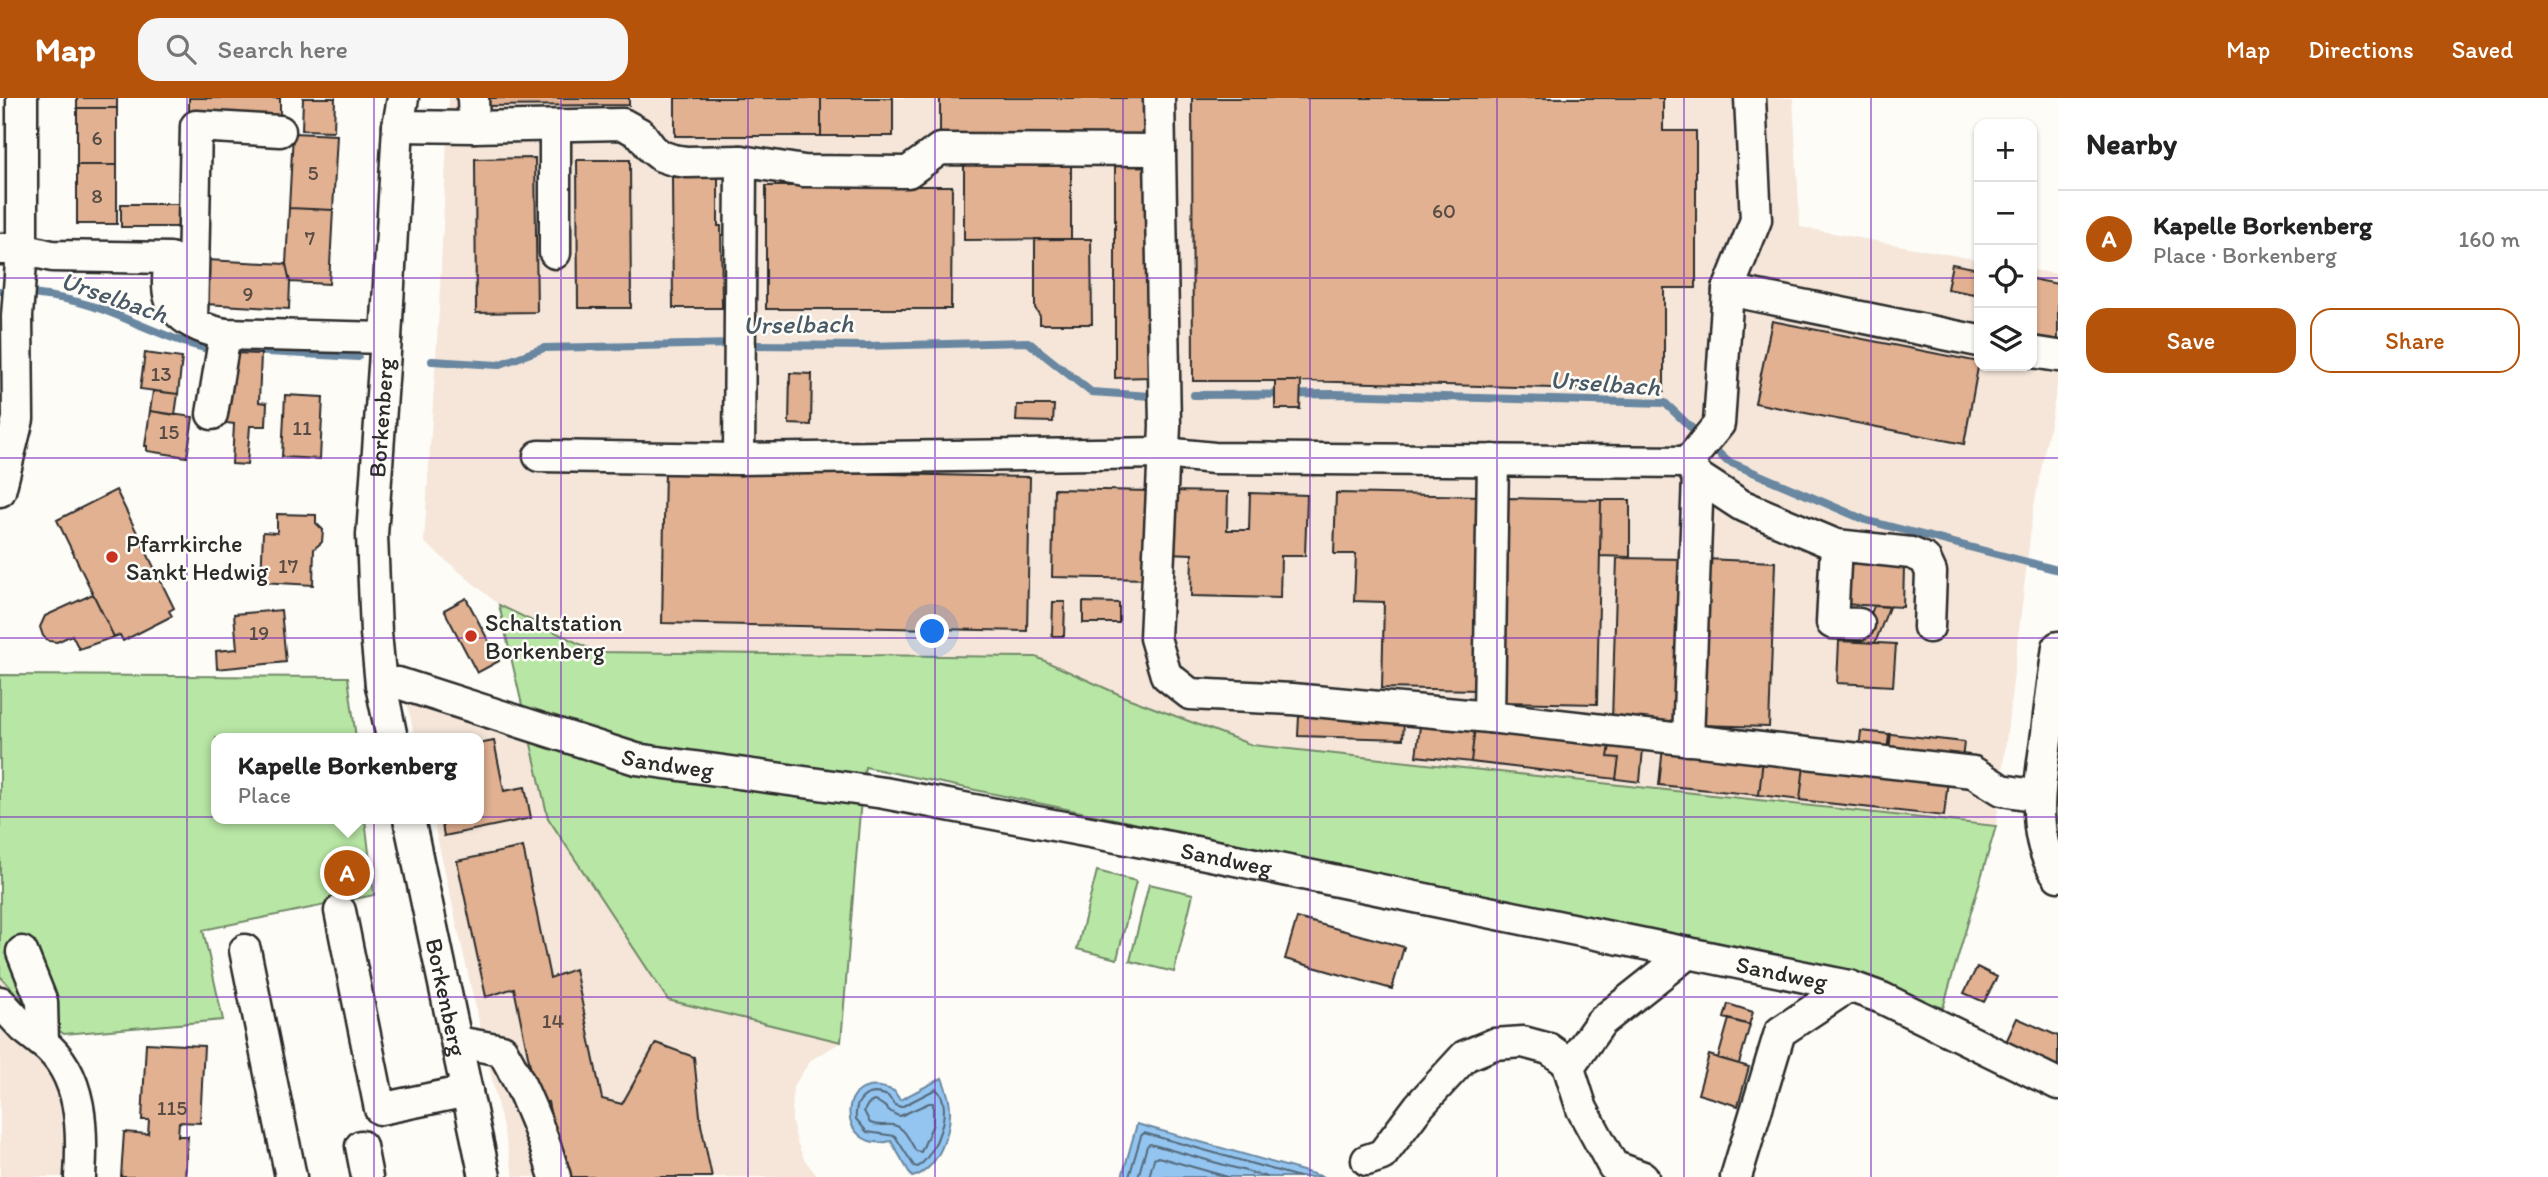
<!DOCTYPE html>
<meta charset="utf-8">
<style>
:root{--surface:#fff;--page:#f6f6f6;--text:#222;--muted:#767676;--line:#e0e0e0;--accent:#b45309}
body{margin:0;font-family:Itim,sans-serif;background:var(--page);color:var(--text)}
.controls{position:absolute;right:21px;top:21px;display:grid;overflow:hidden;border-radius:14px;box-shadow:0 2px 5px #0004}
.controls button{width:63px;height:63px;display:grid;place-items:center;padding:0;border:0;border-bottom:2px solid var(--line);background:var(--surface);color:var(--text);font:35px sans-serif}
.you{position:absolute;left:933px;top:534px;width:24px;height:24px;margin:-18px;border:5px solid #fff;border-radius:50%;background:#1a73e8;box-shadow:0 0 0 10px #1a73e833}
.badge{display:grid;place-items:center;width:46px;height:46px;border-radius:50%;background:var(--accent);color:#fff;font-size:23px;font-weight:700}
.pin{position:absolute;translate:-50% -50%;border:4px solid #fff;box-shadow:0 2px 7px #0006}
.popup{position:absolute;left:211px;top:635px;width:273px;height:91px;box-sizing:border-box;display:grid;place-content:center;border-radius:14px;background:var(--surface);filter:drop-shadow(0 2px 5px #0005);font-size:23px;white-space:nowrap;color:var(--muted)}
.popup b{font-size:26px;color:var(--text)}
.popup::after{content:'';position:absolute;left:50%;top:100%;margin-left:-14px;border:14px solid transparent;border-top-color:var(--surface)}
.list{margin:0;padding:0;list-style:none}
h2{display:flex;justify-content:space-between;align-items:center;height:91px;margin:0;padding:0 28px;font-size:30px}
h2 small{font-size:23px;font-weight:400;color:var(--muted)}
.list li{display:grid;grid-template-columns:46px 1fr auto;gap:21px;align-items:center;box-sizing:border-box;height:98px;padding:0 28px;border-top:2px solid var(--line)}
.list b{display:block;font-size:26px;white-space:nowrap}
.list p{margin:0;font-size:23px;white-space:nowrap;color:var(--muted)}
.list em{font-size:23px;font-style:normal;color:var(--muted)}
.actions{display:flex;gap:14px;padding:21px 28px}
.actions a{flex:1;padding:16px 0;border:2px solid var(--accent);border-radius:21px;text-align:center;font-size:24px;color:var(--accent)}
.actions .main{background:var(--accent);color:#fff}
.icon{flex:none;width:38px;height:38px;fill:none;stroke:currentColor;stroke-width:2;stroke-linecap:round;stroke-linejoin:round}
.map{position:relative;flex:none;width:2058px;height:1079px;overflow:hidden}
header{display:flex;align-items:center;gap:42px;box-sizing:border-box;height:98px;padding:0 35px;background:var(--accent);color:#fff}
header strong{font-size:33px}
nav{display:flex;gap:38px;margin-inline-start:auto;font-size:24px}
.search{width:490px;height:63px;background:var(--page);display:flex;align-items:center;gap:18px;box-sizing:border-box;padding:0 24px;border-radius:21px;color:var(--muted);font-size:26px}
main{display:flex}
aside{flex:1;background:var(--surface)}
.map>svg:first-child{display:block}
</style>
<header>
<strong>Map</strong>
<div class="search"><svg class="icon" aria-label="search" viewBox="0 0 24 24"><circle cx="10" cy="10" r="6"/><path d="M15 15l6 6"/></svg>Search here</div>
<nav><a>Map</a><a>Directions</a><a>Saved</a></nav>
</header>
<main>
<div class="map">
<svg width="2058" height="1079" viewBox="0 0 2058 1079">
<rect width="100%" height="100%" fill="#fdfcf7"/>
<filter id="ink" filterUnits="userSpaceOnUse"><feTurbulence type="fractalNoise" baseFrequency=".0143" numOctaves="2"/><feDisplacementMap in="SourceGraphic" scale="14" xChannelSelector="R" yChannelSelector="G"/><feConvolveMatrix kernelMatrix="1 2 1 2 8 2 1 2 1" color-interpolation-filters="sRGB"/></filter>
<g filter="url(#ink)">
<!-- built -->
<path fill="#f5e6d9" d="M 449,0 L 1793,0 L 1800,129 L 1979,162 L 1979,268 L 2032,268 L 2032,172 L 2058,176 L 2058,284 L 2033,413 L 1996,728 L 1252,647 L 1125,599 L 1036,559 L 596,554 L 499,507 L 424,444 L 439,211 Z
M 407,605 L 528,636 L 668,902 L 841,944 L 811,962 L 793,989 L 792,1024 L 797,1044 L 804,1061 L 818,1079 L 514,1079 L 433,721 L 478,721 L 478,640 L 415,640 Z
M 0,878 L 36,917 L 16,936 L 58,983 L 70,1010 L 71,1079 L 0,1079 Z"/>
<!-- green -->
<path fill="#b8e7a5" stroke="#728968" stroke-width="2" d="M 499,507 L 596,554 L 1036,559 L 1125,599 L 1252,647 L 1996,728 L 1943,910 L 1854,875 L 865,669 L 861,701 L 841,944 L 668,902 L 548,720 Z
M 0,577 L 348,579 L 356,640 L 216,640 L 216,721 L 365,721 L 374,797 L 203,832 L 223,922 L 64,936 L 36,917 L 0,878 Z
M 1097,773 L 1136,783 L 1117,861 L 1077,851 Z
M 1149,786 L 1193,796 L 1174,874 L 1130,863 Z"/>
<!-- water -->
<path fill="#93c5f0" stroke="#6987a1" stroke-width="2" d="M 942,980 C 946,990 950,1001 950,1011 C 951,1035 937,1073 912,1079 L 891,1043 C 836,1057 834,968 894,993 L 900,1002 Z
M 1137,1026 L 1324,1079 L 1122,1079 Z"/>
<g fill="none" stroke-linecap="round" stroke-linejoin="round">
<!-- shore -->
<path stroke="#55697a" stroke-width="2" d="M 936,991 C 955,1007 936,1056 918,1069 L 914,1068 L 895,1038 L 867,1034 L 856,1021 C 854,1000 869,990 888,998 L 895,1007 L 901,1009 Z
M 874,1003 C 886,1005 888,1016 900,1018 L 929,1005 L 933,1005 L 933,1026 L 921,1054 L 916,1053 C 910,1044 905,1029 893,1027 C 884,1026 879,1029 870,1025 L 864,1013 L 868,1006 Z
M 1129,1079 L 1141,1038 L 1144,1035 L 1299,1079
M 1138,1079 L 1147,1048 L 1150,1046 L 1267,1079
M 1149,1079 L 1154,1061 L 1158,1059 L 1228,1079"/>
<!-- stream -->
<path stroke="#6987a1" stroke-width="8" d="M 0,193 C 35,196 68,199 101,211 C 139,225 172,243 213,252
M 746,247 L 867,248 L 1028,244 L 1091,294 L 1151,298
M 231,252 L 358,259
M 432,263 L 498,267 L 544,250 L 734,246
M 1194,297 L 1336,296 L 1665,305 L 1700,338
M 1710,347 L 1727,363 L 1865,422 L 2058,472"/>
</g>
<!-- building -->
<path fill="#e1b192" stroke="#2b2b2b" stroke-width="2" d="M 77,0 L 117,0 L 117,10 L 77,10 Z
M 189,0 L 280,0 L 280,18 L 189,18 Z
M 303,0 L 335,0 L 334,33 L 302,32 Z
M 481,0 L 629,0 L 629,7 L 481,8 Z
M 675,0 L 821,0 L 821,38 L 675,38 Z
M 821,0 L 893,0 L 893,38 L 821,38 Z
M 940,0 L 1146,0 L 1146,39 L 940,40 Z
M 1192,0 L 1663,0 L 1663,33 L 1696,33 L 1696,190 L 1664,190 L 1664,293 L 1301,283 L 1193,283 Z
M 77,10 L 117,10 L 117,67 L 77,67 Z
M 293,35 L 337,37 L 333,112 L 289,110 Z
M 535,60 L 537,214 L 476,215 L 475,61 Z
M 577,62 L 630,62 L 631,210 L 578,210 Z
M 1071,62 L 1071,141 L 964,142 L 964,63 Z
M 1147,64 L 1148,279 L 1115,280 L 1115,65 Z
M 77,67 L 117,67 L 117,126 L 77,126 Z
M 672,79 L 718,79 L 718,128 L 721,128 L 722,210 L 673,210 Z
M 766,88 L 952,88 L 951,211 L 766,211 Z
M 121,106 L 189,106 L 189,129 L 121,129 Z
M 289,110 L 333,112 L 329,186 L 290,184 L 286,166 Z
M 1035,141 L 1091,141 L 1092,226 L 1040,226 L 1040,218 L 1035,210 Z
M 207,162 L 286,166 L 290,184 L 289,211 L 205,206 Z
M 1952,166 L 1979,171 L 1979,197 L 1947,191 Z
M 2032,181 L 2058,186 L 2058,244 L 2032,239 Z
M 1772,223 L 1979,264 L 1964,346 L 1755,305 Z
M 145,255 L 182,260 L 178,296 L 140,291 Z
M 233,255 L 261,256 L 259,304 L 267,305 L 266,328 L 250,328 L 247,367 L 232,366 L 234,326 L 226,325 Z
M 790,275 L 812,276 L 811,327 L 789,326 Z
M 1275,283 L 1301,283 L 1300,311 L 1275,311 Z
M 153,293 L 178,296 L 175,317 L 150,313 Z
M 285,297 L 323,299 L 320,361 L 282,359 Z
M 1017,307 L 1054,307 L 1053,324 L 1016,323 Z
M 150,313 L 193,319 L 187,359 L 147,353 L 147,348 L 145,348 Z
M 665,371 L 1030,379 L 1027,533 L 662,525 Z
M 1054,391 L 1151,393 L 1149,481 L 1052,479 Z
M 116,392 L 174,510 L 169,513 L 172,518 L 123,543 L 120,537 L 114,539 L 57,422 Z
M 1169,393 L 1228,394 L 1227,432 L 1249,432 L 1250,395 L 1307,397 L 1305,458 L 1281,458 L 1280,500 L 1191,498 L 1192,456 L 1168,455 Z
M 1336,395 L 1483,398 L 1478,592 L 1382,590 L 1384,504 L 1354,503 L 1356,456 L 1334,456 Z
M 1508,400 L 1601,402 L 1597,606 L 1504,604 Z
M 1601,402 L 1630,402 L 1630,459 L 1600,458 Z
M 277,416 L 316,417 L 316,425 L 323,432 L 322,444 L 314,451 L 313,487 L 261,484 L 263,434 L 277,435 Z
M 1617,460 L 1686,461 L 1680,624 L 1612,622 Z
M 1704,461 L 1775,464 L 1769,629 L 1698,627 Z
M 1842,465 L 1904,468 L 1903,509 L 1841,506 Z
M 93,496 L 114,539 L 79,551 L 72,537 L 57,544 L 49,543 L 43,538 L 40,529 L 45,518 Z
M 466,500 L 499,563 L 477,575 L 444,512 Z
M 1053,504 L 1065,504 L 1064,538 L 1052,538 Z
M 1083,504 L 1119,505 L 1119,525 L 1083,525 Z
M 1874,508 L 1889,509 L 1875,545 L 1860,544 Z
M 281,512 L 286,564 L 217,571 L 216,553 L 237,551 L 234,516 Z
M 1839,543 L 1896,546 L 1893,588 L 1837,585 Z
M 1299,618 L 1404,621 L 1403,641 L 1298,638 Z
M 1421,621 L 1475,628 L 1471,664 L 1416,658 Z
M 1475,628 L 1610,647 L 1608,659 L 1619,660 L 1616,681 L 1471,664 Z
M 1861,633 L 1889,636 L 1887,654 L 1859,651 Z
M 1891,636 L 1964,644 L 1962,662 L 1889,653 Z
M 494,643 L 504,693 L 525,689 L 531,720 L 444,738 L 441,721 L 478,721 L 478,646 Z
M 1610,647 L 1643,651 L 1640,684 L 1616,681 L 1619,660 L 1608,659 Z
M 1663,649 L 1763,660 L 1759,697 L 1659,687 Z
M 1763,662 L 1804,667 L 1800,702 L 1759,697 Z
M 1804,667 L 1948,682 L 1944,718 L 1800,702 Z
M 523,749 L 550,880 L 575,871 L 602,1001 L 622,1006 L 656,945 L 694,959 L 701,1027 L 712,1079 L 563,1079 L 548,1004 L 538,1006 L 514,890 L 486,899 L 457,763 Z
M 351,762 L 360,781 L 360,786 L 353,792 L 347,792 L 335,770 Z
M 1297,820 L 1404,849 L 1392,891 L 1285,861 Z
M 1977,869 L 1997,879 L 1984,904 L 1964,895 Z
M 1728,906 L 1753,914 L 1749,927 L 1724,920 Z
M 2017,920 L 2058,938 L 2058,968 L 2006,944 Z
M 1729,921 L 1750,927 L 1739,966 L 1718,960 Z
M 146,945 L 204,948 L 200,1025 L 179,1024 L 178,1038 L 188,1038 L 185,1079 L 121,1079 L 124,1034 L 148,1036 L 149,1022 L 142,1022 Z
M 1709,957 L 1749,969 L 1738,1008 L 1698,996 Z"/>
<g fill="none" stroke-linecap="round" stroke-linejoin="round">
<!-- minor casing -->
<g stroke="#2b2b2b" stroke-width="35">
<g id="minor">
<path d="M 473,0 L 474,29"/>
<path d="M 1159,0 L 1165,328 L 1155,540 L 1166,577 L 1190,596 L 1292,601 L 1489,619 L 1973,674 L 2002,692 L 2038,698"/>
<path d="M 1750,0 L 1756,122 L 1728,192 L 1979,243"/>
<path d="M 398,28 L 474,29 L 623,26 L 641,36 L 652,51 L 661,58 L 673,62 L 687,64 L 741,63 L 804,73 L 908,74 L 940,51 L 1160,52"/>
<path d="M 555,28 L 555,155"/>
<path d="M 0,151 L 22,151 L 52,158 L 170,160 C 169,172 166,187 170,200 C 177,222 204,232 225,236 L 386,240"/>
<path d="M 192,224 L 196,28 L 280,33"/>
<path d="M 2032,254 L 2058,258"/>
<path d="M 212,316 L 225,236"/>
<path d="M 539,358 L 739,361 L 1164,355 L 1214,360 L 1688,364 L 1698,379 L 1741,407 L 1836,447 L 1911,455 L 1925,461 L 1931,474 L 1929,529"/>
<path d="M 739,361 L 741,63"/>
<path d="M 1688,364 L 1719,326 L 1728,192"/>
<path d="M 0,393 L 18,321 L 17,218 L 22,151 L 22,0"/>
<path d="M 1836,447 L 1832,525 L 1859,526"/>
<path d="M 2058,549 C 2054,578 2050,607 2047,635 C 2041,682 2028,737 2058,778"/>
<path id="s1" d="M 381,587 L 398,585 L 636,661 L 884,695 L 1201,755 L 1849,888 L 1882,900 L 2058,986"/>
<path d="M 1489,619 L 1493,362"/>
<path id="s2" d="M 392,640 L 381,587 L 376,535 L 372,437 L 386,240 L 398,28 L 403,0"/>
<path d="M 1688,642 L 1698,379"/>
<path id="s3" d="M 409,721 L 485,1079"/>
<path d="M 340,813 L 380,1011 L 467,993"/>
<path d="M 245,852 L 291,1079"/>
<path d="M 22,854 L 42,904 L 43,945 C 83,976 83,1033 80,1079"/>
<path d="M 0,904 L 24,930 L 43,945"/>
<path d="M 457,944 L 502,952 C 525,992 542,1035 555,1079"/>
<path d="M 1569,969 L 1601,924 L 1688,855"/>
<path d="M 361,1048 L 367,1079"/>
<path d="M 1367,1062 L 1382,1057 L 1419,1008 L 1465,958 L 1494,946 L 1523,944 L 1549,951 L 1567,964 L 1582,1011 L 1613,1068 L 1643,1079"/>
<path d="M 1736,1079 L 1780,934 L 1849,888"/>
</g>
</g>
<!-- minor -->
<use href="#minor" stroke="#fdfcf7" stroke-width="30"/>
</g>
</g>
<!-- grid -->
<path fill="none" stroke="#7b2cbf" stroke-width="2" stroke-opacity="0.55" d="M 187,0 L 187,1079M 374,0 L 374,1079M 561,0 L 561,1079M 748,0 L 748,1079M 935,0 L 935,1079M 1123,0 L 1123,1079M 1310,0 L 1310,1079M 1497,0 L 1497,1079M 1684,0 L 1684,1079M 1871,0 L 1871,1079M 0,180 L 1979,180M 2032,180 L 2058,180M 0,360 L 2058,360M 0,540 L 2058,540M 0,719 L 2058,719M 0,899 L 2058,899"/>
<!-- markers -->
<g fill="#c8321e" stroke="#fdfcf7" stroke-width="2.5">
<circle cx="112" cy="459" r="7"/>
<circle cx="471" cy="538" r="7"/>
</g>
<g text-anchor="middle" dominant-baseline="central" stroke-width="5" stroke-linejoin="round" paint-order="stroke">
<!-- number labels -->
<g font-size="21" fill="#584c45">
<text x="97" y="39">6</text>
<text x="313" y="74">5</text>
<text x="97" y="97">8</text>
<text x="1444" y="112">60</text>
<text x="310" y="139">7</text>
<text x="248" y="195">9</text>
<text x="161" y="275">13</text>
<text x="302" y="329">11</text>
<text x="169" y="333">15</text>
<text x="288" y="467">17</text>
<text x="259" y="534">19</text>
<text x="553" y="922">14</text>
<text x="172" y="1009">115</text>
</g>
<!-- street labels -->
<g font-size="24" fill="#2b2b2b" stroke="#fdfcf7">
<text stroke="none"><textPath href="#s2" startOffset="322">Borkenberg</textPath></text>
<text stroke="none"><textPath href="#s1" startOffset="299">Sandweg</textPath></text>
<text stroke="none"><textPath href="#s1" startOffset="866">Sandweg</textPath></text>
<text stroke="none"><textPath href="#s1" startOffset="1433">Sandweg</textPath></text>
<text stroke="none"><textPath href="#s3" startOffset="182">Borkenberg</textPath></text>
</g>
<!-- poi labels -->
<g font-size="24" fill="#2b2b2b" stroke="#fdfcf7" text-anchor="start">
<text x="126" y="445">Pfarrkirche<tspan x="126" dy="28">Sankt Hedwig</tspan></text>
<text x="485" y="524">Schaltstation<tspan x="485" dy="28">Borkenberg</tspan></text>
</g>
<!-- water labels -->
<g font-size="26" font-style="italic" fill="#4a5966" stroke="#fdfcf7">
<text transform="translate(114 199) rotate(19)">Urselbach</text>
<text transform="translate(798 226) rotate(-1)">Urselbach</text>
<text transform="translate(1605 285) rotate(4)">Urselbach</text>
</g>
</g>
</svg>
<div class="controls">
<button>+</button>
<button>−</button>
<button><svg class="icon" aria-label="locate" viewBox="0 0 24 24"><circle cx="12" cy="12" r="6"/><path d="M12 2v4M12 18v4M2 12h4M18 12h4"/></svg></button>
<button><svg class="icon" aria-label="layers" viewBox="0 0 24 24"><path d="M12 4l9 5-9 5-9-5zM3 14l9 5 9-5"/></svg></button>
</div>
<div class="you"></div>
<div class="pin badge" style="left:347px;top:775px">A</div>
<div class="popup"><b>Kapelle Borkenberg</b>Place</div>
</div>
<aside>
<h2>Nearby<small></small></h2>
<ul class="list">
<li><span class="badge">A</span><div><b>Kapelle Borkenberg</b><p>Place · Borkenberg</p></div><em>160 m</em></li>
</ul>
<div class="actions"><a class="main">Save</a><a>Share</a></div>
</aside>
</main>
